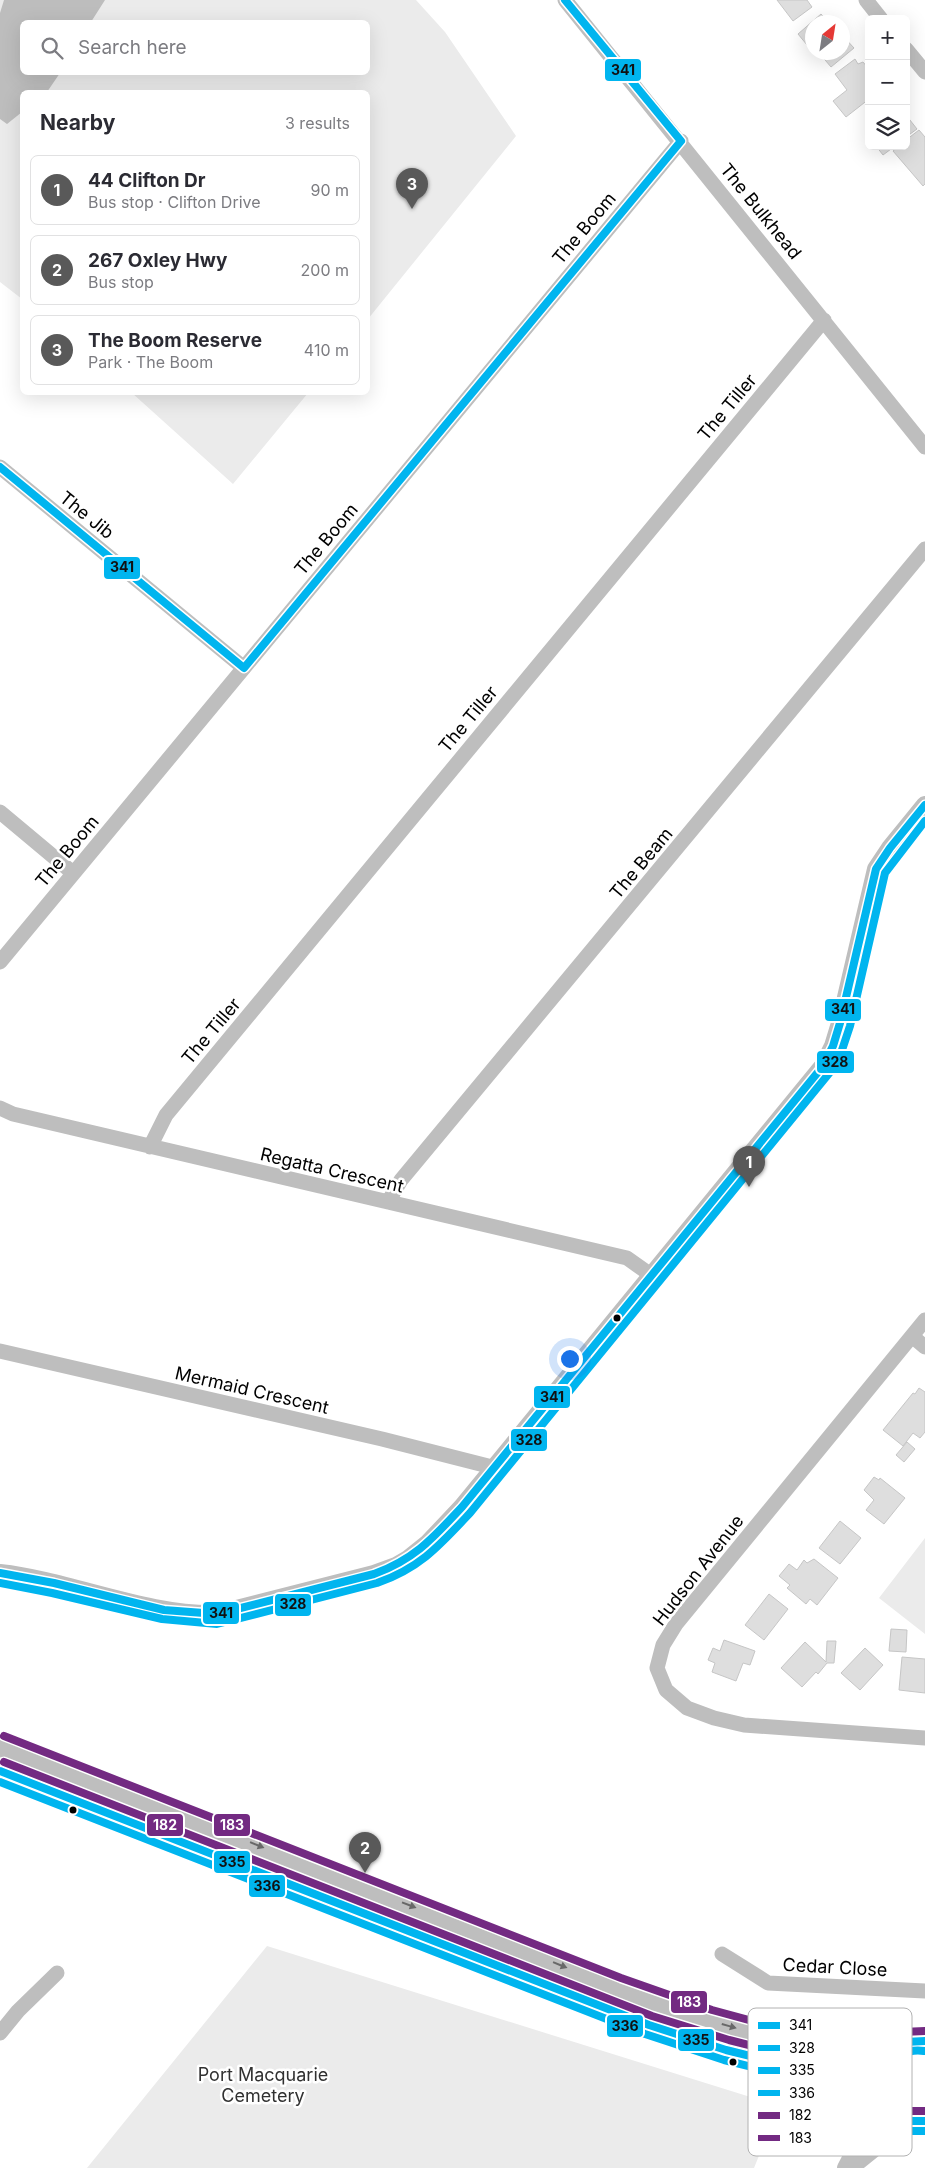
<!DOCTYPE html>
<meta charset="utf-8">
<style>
:root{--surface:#fff;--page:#f2f2f3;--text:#2b2b33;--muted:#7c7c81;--line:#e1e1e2;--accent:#595959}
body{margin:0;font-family:Inter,sans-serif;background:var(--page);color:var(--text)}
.controls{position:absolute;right:15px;top:15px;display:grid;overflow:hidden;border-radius:8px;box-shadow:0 5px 20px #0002}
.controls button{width:45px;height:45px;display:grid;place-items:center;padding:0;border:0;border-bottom:1px solid var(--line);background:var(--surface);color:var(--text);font:25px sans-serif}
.compass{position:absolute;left:805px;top:15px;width:45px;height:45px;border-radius:50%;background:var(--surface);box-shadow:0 5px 20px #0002;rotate:30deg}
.you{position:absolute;left:569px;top:1358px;width:18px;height:18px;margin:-12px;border:4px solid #fff;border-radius:50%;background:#1a73e8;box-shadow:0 0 0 8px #1a73e833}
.badge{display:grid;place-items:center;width:32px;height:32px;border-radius:50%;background:var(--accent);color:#fff;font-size:16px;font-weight:700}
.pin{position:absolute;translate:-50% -41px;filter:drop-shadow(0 1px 2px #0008)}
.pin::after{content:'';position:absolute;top:26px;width:18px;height:15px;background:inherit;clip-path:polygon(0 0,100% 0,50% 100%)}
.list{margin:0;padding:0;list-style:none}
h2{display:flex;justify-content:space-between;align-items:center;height:65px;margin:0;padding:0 20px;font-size:21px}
h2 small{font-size:16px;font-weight:400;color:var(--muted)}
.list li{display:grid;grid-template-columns:32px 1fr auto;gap:15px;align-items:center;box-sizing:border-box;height:70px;margin:0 10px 10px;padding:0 10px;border:1px solid var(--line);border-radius:8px}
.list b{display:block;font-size:19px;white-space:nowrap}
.list p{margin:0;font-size:16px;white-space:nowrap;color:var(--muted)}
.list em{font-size:16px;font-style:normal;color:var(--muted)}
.icon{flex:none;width:28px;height:28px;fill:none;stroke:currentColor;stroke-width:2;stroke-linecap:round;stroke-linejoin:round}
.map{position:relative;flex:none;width:925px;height:2168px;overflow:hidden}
.search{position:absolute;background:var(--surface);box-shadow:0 5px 20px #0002;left:20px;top:20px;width:350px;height:55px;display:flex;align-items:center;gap:12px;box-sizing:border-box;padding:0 18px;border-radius:8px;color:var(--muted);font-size:19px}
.panel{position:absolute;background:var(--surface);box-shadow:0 5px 20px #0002;left:20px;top:90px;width:350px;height:305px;border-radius:8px}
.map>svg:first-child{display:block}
</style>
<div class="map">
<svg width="925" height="2168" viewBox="0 0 925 2168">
<rect width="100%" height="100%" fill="#fff"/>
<!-- green -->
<path fill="#ebebeb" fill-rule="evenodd" d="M 0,0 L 416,0 L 445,32 L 516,136 L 368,319 L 368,92 L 22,92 L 22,299 L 0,282 ZM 22,22 L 368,22 L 368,72 L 22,72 Z
M 132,393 L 308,393 L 233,484 Z
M 925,1538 L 925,1634 L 879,1598 Z
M 267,1946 L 779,2106 L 754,2168 L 87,2168 Z"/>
<!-- water -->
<path fill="#bdbdbd" d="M 4,0 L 105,0 L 91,22 L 22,22 L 22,72 L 60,73 L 47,92 L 22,92 L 22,112 L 7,124 L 0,119 L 0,13 Z"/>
<!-- building -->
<path fill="#dedede" stroke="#c6c6c6" d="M 777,0 L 807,0 L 812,7 L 793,21 Z
M 821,14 L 829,22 L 812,22 L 812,51 L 798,34 Z
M 842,35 L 854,48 L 831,67 L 820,54 L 817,57 L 813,52 L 842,52 Z
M 855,59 L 858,64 L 863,62 L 869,69 L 869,99 L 846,117 L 833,101 L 847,90 L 835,74 Z
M 906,115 L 917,129 L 906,137 Z
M 919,130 L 925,137 L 925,184 L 923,186 L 893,151 L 899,146 L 906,146 L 906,140 Z
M 876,146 L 895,146 L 883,155 Z
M 919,1388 L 925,1392 L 925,1432 L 920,1438 L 913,1433 L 903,1446 L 883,1430 L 913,1393 L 915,1394 Z
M 907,1442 L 915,1449 L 904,1462 L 896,1455 Z
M 874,1477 L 879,1480 L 880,1478 L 905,1498 L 884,1524 L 866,1510 L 874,1500 L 864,1490 Z
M 840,1521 L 861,1538 L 840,1564 L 819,1548 Z
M 814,1559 L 838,1578 L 817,1605 L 810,1599 L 806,1604 L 787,1588 L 790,1585 L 779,1576 L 789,1564 L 797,1570 L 804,1560 L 807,1563 Z
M 769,1594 L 788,1609 L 764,1640 L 745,1625 Z
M 891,1629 L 907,1630 L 906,1652 L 889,1651 Z
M 724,1640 L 755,1651 L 750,1665 L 743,1663 L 736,1681 L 712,1672 L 715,1663 L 708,1660 L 713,1648 L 720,1651 Z
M 827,1641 L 836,1641 L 834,1663 L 827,1663 L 818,1674 L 816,1672 L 802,1687 L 781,1668 L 805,1642 L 826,1662 Z
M 865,1648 L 883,1665 L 860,1690 L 841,1673 Z
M 902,1657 L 925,1659 L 925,1693 L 899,1690 Z"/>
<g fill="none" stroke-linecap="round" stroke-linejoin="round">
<!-- primary casing -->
<g stroke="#dbdbdb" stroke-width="25">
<path id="primary" d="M 0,1745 L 661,2004 C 721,2024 785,2047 849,2053 C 861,2054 874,2053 887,2053
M 0,1771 L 649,2025 C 724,2052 803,2066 878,2093
M 925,2041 C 860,2031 865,2133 925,2121"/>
</g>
<!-- minor -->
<path stroke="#bebebe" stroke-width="15" d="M 565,0 L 925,447
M 866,0 L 881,19
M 906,49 L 925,72
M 0,467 L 244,668
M 0,812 L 73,873
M 0,962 L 681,141
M 0,1108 L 13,1114 L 627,1258 L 651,1275
M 150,1147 L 166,1115 L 824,320
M 388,1202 L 401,1180 L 925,549
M 925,1320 L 676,1624 L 663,1645 L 657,1668 L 666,1690 L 687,1708 L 714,1718 L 744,1725 L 925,1738
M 912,1336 L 925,1347
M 0,1351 L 382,1439 L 496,1468
M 722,1954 L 768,1983 L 925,1991
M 0,2033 L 18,2011 L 57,1973"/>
<!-- tertiary -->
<path stroke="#bebebe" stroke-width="18" d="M 0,1573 C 71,1581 147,1616 217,1614 L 374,1574 L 396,1566 L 408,1559 L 428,1543 L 462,1507 L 823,1066 L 833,1046 L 840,1023 L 876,869 L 890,848 L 925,805
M 852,2166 L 908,2121
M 846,2168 L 881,2100"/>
<!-- primary -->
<use href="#primary" stroke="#bebebe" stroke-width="22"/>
<!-- bus-1 casing -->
<g stroke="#fff" stroke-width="11">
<path id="bus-1" d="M 565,0 L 681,141
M 0,467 L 244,668
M 244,668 L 681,141
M 0,1573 L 54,1583 L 164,1610 L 217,1614 L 374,1574 C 415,1559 433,1538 462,1507 L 823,1066 L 833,1046 L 840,1023 L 876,869 L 890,848 L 925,805"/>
</g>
<!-- bus-2 casing -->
<g stroke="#fff" stroke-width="11">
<path id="bus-2" d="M 0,1583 L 52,1593 L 162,1619 L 217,1624 L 377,1583 C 420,1568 439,1546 470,1513 L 831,1071 L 842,1050 L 850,1026 L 885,873 L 925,821"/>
</g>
<!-- bus-3 casing -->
<g stroke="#fff" stroke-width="11">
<path id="bus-3" d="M 0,1771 L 649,2025 L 726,2050 L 839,2078 L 878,2093 L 888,2110 L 898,2117 L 908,2121 L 925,2121
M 805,2046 L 850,2053 L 887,2053 L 905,2042 L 925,2041"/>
</g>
<!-- bus-4 casing -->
<g stroke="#fff" stroke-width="11">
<path id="bus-4" d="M 0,1782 L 645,2034 L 724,2060 L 836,2088 L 871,2101 L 881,2117 L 893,2126 L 906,2131 L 925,2131
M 803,2056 C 830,2060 861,2068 888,2063 C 902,2060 903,2048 924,2051"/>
</g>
<!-- bus-5 casing -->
<g stroke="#fff" stroke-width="11">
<path id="bus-5" d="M 4,1762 L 652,2016 L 729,2040 L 843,2069 L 883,2085 L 896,2103 L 903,2108 L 910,2111 L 925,2111"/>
</g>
<!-- bus-6 casing -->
<g stroke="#fff" stroke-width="11">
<path id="bus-6" d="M 4,1736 L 621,1978 L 712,2010 L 819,2039 L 851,2043 L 884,2043 L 902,2032 L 925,2031"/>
</g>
<!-- bus-1 -->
<use href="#bus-1" stroke="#00b5ef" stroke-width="8"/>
<!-- bus-2 -->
<use href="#bus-2" stroke="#00b5ef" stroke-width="8"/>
<!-- bus-3 -->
<use href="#bus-3" stroke="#00b5ef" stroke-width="8"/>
<!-- bus-4 -->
<use href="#bus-4" stroke="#00b5ef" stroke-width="8"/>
<!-- bus-5 -->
<use href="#bus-5" stroke="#732a82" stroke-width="8"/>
<!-- bus-6 -->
<use href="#bus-6" stroke="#732a82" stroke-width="8"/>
</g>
<!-- one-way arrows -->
<defs><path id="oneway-solid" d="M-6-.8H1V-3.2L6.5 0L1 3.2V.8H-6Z" transform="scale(1.25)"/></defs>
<g fill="#686868">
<use href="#oneway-solid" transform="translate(257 1845) rotate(22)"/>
<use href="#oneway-solid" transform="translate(409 1905) rotate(21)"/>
<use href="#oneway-solid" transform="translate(560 1965) rotate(22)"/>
<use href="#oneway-solid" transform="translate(729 2026) rotate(16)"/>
</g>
<!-- markers -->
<g fill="#000" stroke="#fff" stroke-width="2">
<circle cx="617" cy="1318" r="4.5"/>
<circle cx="73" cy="1810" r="4.5"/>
<circle cx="733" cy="2062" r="4.5"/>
</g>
<g text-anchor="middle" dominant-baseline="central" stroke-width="5" stroke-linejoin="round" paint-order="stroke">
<!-- street labels -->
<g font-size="18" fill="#000" stroke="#fff">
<text transform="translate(761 211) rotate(51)">The Bulkhead</text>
<text transform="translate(584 228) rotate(-50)">The Boom</text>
<text transform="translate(727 407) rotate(-50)">The Tiller</text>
<text transform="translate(87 515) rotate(39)">The Jib</text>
<text transform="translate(326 539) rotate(-50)">The Boom</text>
<text transform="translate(468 719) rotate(-50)">The Tiller</text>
<text transform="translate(67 851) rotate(-50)">The Boom</text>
<text transform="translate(641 863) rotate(-50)">The Beam</text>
<text transform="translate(211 1031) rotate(-50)">The Tiller</text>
<text transform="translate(332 1170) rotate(13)">Regatta Crescent</text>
<text transform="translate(252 1390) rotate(13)">Mermaid Crescent</text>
<text transform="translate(698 1570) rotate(-52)">Hudson Avenue</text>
<text transform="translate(835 1967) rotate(3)">Cedar Close</text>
</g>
<!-- park labels -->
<g font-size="18" fill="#313131" stroke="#fff">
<text x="263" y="2074">Port Macquarie<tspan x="263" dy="21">Cemetery</tspan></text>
</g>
</g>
<!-- legend -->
<rect x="748" y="2008" width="164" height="148" rx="8" fill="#fff" stroke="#b2b2b2" stroke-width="1"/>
<rect x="758" y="2022" width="22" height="7" fill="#00b5ef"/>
<rect x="758" y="2045" width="22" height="6" fill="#00b5ef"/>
<rect x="758" y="2067" width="22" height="7" fill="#00b5ef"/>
<rect x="758" y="2090" width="22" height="6" fill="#00b5ef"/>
<rect x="758" y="2112" width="22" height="7" fill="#732a82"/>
<rect x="758" y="2135" width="22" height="6" fill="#732a82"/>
<g font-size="14" fill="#000">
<text x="789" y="2030">341</text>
<text x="789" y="2053">328</text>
<text x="789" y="2075">335</text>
<text x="789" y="2098">336</text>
<text x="789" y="2120">182</text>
<text x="789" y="2143">183</text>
</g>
<g stroke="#fff" stroke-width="2">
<rect x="604" y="58" width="38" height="24" rx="5" fill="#00b5ef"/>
<rect x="103" y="556" width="38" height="24" rx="5" fill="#00b5ef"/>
<rect x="824" y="998" width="38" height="24" rx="5" fill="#00b5ef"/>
<rect x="816" y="1050" width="39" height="24" rx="5" fill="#00b5ef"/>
<rect x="533" y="1385" width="38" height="24" rx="5" fill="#00b5ef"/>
<rect x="510" y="1428" width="38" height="24" rx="5" fill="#00b5ef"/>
<rect x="274" y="1593" width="38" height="24" rx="5" fill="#00b5ef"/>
<rect x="202" y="1601" width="38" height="24" rx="5" fill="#00b5ef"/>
<rect x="146" y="1813" width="38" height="24" rx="5" fill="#732a82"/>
<rect x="213" y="1813" width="38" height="24" rx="5" fill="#732a82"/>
<rect x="213" y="1850" width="38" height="24" rx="5" fill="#00b5ef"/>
<rect x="248" y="1874" width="38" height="24" rx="5" fill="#00b5ef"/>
<rect x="670" y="1990" width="38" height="24" rx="5" fill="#732a82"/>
<rect x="606" y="2014" width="38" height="24" rx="5" fill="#00b5ef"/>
<rect x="677" y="2028" width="38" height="24" rx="5" fill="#00b5ef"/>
</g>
<g font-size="14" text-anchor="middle" font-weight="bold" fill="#fff">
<text x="165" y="1830">182</text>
<text x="232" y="1830">183</text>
<text x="689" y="2007">183</text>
</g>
<g font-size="14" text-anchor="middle" font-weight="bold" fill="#111">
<text x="623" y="75">341</text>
<text x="122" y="572">341</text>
<text x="843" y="1014">341</text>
<text x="835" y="1067">328</text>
<text x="552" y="1402">341</text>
<text x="529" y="1445">328</text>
<text x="293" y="1609">328</text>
<text x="221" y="1618">341</text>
<text x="232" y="1867">335</text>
<text x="267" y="1891">336</text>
<text x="625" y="2031">336</text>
<text x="696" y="2045">335</text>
</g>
</svg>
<div class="controls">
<button>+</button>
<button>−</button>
<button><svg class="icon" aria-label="layers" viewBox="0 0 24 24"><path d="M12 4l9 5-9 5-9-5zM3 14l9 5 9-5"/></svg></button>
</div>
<svg class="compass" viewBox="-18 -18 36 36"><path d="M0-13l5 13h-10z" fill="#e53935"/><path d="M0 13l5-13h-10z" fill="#7c7c81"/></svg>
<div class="you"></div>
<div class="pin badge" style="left:749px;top:1187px">1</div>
<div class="pin badge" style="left:365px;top:1873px">2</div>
<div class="pin badge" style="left:412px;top:209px">3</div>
<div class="search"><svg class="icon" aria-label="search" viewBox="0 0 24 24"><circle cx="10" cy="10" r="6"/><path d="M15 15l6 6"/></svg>Search here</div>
<section class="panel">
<h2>Nearby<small>3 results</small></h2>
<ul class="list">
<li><span class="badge">1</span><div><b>44 Clifton Dr</b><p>Bus stop · Clifton Drive</p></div><em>90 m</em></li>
<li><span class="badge">2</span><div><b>267 Oxley Hwy</b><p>Bus stop</p></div><em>200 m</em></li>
<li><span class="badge">3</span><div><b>The Boom Reserve</b><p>Park · The Boom</p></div><em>410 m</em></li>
</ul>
</section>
</div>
